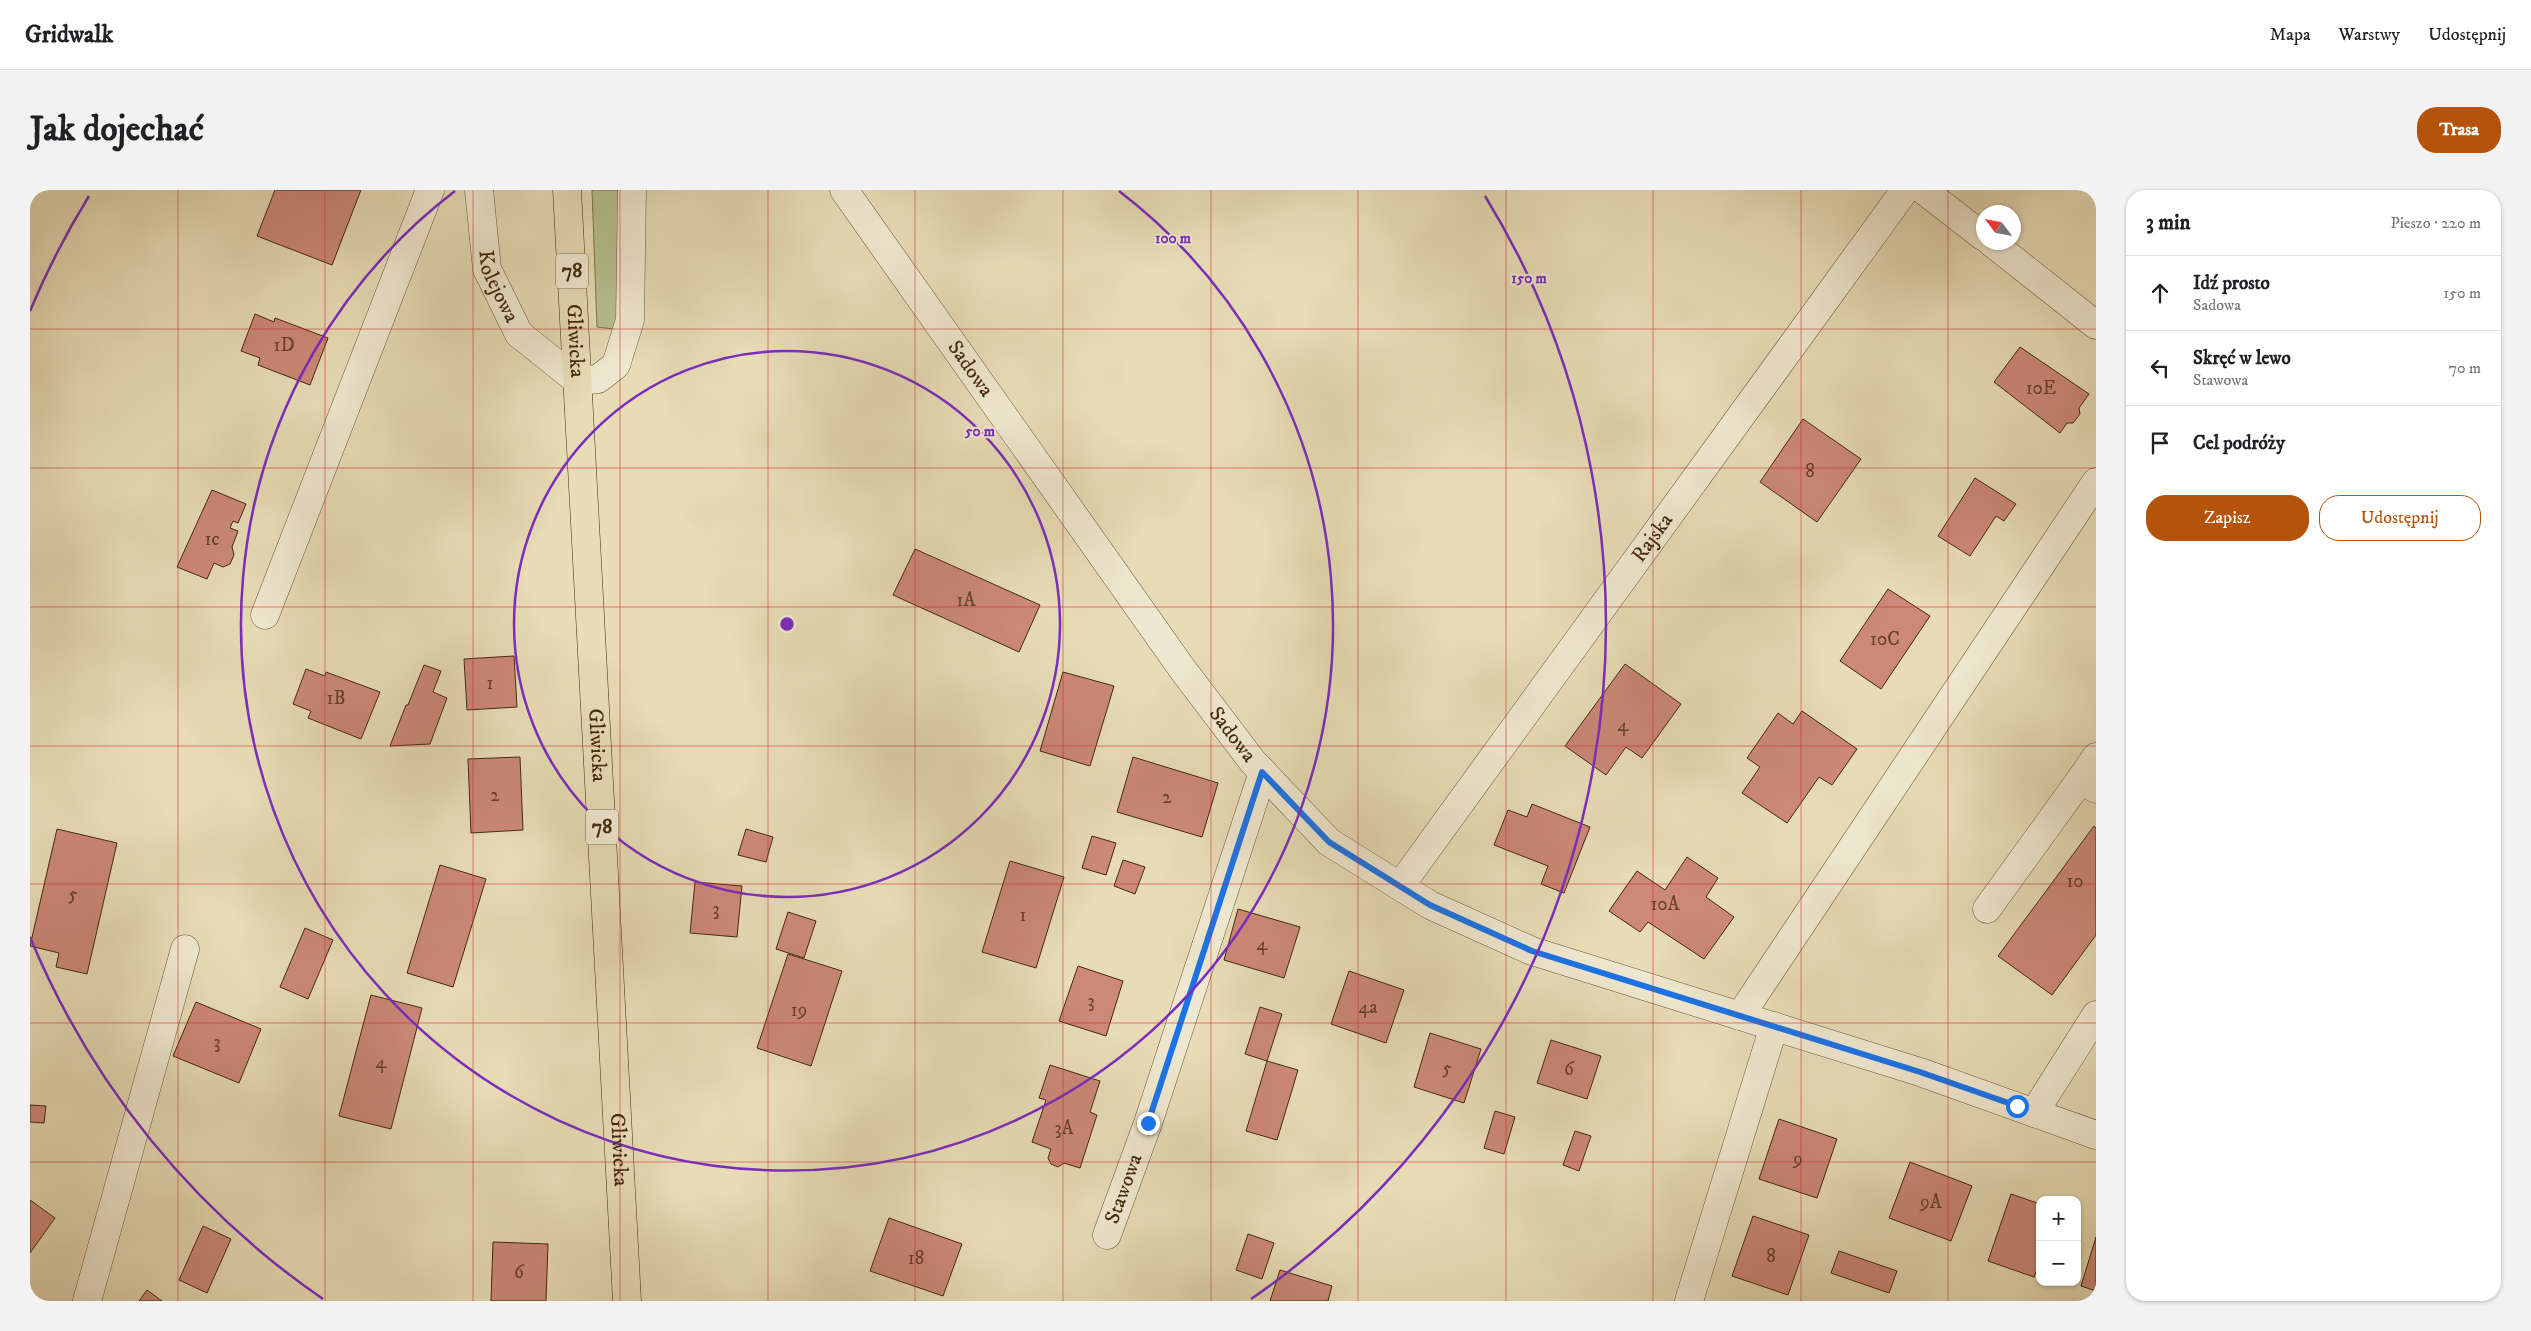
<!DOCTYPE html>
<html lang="pl">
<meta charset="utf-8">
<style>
:root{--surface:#fff;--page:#f2f2f2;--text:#202124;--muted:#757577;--line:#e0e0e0;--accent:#b45309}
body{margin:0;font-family:"IM FELL DW Pica",serif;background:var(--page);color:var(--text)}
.controls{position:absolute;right:15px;bottom:15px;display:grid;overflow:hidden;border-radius:10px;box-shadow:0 1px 4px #0004}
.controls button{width:45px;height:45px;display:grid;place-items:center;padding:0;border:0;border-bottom:1px solid var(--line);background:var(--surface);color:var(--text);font:25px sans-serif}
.compass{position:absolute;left:1946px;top:15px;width:45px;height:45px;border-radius:50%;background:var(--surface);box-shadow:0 1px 4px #0004;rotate:302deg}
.stop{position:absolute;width:15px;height:15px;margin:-11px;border:4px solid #1a73e8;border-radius:50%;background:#fff}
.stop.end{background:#1a73e8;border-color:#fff;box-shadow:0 1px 5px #0008}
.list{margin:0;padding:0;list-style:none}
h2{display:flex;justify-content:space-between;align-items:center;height:65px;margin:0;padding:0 20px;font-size:21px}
h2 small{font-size:16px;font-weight:400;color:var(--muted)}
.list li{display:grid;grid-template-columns:32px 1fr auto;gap:15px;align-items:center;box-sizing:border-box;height:75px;padding:0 20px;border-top:1px solid var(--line)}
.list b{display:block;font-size:19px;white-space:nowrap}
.list p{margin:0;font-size:16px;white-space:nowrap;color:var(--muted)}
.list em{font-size:16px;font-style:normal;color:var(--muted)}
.actions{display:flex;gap:10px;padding:15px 20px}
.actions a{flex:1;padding:11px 0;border:1px solid var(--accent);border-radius:20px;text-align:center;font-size:18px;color:var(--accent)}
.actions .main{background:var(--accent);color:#fff}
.icon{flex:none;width:28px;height:28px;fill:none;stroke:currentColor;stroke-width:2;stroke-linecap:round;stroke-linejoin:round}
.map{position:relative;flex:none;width:2066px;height:1111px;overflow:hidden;border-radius:20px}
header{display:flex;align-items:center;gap:30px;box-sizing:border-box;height:70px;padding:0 25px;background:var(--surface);border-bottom:1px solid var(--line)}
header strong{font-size:24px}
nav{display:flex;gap:28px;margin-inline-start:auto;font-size:18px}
.intro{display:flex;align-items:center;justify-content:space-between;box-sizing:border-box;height:120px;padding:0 30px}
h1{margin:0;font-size:35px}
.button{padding:12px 22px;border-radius:20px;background:var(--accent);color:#fff;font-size:18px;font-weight:700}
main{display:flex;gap:30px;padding:0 30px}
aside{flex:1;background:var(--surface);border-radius:20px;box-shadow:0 1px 4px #0004}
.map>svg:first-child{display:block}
</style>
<header>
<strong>Gridwalk</strong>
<nav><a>Mapa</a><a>Warstwy</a><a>Udostępnij</a></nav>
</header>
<div class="intro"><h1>Jak dojechać</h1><a class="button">Trasa</a></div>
<main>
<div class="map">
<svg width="2066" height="1111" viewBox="0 0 2066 1111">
<rect width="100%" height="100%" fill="#e7dcb6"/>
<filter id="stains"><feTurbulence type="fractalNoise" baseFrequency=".004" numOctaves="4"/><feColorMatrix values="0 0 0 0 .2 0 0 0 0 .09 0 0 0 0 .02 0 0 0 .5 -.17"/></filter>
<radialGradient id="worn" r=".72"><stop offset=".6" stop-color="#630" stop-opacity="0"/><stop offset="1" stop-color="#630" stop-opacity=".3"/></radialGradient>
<!-- green -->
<path fill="#b6c08e" stroke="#7d744d" d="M 562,0 L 598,0 L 597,117 L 583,139 L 567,137 Z"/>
<!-- building -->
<path fill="#cc8878" stroke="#44280c" d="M 245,0 L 331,0 L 302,75 L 227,46 Z
M 225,124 L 244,132 L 245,128 L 298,148 L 280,195 L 228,175 L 230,168 L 211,161 Z
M 1990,157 L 2059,204 L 2049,218 L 2050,224 L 2043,233 L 2037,233 L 2030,243 L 1964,192 Z
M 1773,229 L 1831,269 L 1787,332 L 1730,292 Z
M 1945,288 L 1986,314 L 1974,331 L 1966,326 L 1940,366 L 1908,346 Z
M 182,300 L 216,314 L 208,333 L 203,331 L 200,338 L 208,341 L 202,357 L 204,365 L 200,374 L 193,377 L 184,373 L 177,389 L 147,377 Z
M 885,359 L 1010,415 L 989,462 L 863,405 Z
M 1858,399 L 1900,426 L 1851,499 L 1810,471 Z
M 484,466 L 487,517 L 437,520 L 434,469 Z
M 1595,474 L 1651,514 L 1612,568 L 1596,557 L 1576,585 L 1535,556 Z
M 394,475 L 411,481 L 403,502 L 417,508 L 400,554 L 360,556 L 376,515 L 378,515 Z
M 276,479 L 295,486 L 296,482 L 350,502 L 331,549 L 278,528 L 281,521 L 263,514 Z
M 1033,482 L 1084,496 L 1060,576 L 1010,561 Z
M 1772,521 L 1827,559 L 1802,595 L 1789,587 L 1757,633 L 1712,603 L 1730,577 L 1717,568 L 1748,523 L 1763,534 Z
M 490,567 L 493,640 L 441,643 L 438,569 Z
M 1103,567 L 1188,593 L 1172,647 L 1087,622 Z
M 1502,614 L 1560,637 L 1534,703 L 1511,694 L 1518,676 L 1464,655 L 1478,620 L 1497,627 Z
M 2064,636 L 2066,638 L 2066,745 L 2022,805 L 1968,766 Z
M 27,639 L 87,653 L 57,784 L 26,777 L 29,763 L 0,756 Z
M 716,639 L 743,647 L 736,672 L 708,665 Z
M 1062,646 L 1086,653 L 1076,685 L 1052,678 Z
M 1657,667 L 1688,688 L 1676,707 L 1704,727 L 1674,769 L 1618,732 L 1610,742 L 1579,721 L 1607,681 L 1635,700 Z
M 1093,670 L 1115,677 L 1105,704 L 1084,696 Z
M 980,671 L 1034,687 L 1006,778 L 952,762 Z
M 410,675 L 456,689 L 423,797 L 377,783 Z
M 665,692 L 712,696 L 707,747 L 660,743 Z
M 1208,719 L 1270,737 L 1254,788 L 1194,770 Z
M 758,722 L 786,731 L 774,768 L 746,759 Z
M 275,738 L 303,750 L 278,809 L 250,797 Z
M 758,764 L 812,781 L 781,876 L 727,858 Z
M 1048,776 L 1093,791 L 1076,846 L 1029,831 Z
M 1319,781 L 1374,800 L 1356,853 L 1301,834 Z
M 341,805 L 392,818 L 361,939 L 309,926 Z
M 166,812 L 231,839 L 209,893 L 143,866 Z
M 1230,817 L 1252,824 L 1237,871 L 1215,864 Z
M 1400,843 L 1451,859 L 1434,913 L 1384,897 Z
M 1521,850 L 1571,866 L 1557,909 L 1507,893 Z
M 1237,871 L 1268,880 L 1247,950 L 1216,941 Z
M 1020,875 L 1070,891 L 1060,922 L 1067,925 L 1050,978 L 1034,973 L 1028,977 L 1021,974 L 1018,968 L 1021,959 L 1002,952 L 1016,910 L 1009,908 Z
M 0,915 L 16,916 L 14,933 L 0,932 Z
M 1465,921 L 1485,927 L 1474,964 L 1454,958 Z
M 1749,929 L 1807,949 L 1787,1008 L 1729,989 Z
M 1545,941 L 1561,946 L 1549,981 L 1533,975 Z
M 1880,972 L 1942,996 L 1921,1051 L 1859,1028 Z
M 1981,1004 L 2010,1014 L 2010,1071 L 2004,1087 L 1958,1071 Z
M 0,1010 L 25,1028 L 0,1063 Z
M 1723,1026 L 1779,1045 L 1758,1105 L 1702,1086 Z
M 859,1028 L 932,1054 L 913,1106 L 840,1081 Z
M 173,1036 L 201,1049 L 177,1103 L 149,1090 Z
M 1218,1044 L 1244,1053 L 1232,1089 L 1206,1080 Z
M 2066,1047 L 2066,1101 L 2051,1096 Z
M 463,1052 L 518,1054 L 516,1111 L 461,1111 Z
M 1809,1061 L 1867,1081 L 1859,1103 L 1801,1083 Z
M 1250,1080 L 1302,1096 L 1298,1111 L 1240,1111 Z
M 117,1100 L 132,1111 L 109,1111 Z"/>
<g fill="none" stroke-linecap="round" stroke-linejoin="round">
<!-- minor casing -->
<g stroke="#6d5536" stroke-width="29">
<g id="minor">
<path id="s1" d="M 449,0 L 457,79 L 489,144 L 548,191 L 568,189 L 586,175 L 600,130 L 602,0"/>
<path id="s2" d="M 814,0 L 1153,480 L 1223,572 L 1299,652 L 1400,715 L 1502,761 L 1890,882 L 2066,945"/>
<path d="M 1893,0 L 1954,47"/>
<path d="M 1961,52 L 2066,135"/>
<path d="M 235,425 L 400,0"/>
<path d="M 2051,589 L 2066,567"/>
<path id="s3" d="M 1370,696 L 1875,0"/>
<path d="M 1957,719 L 2051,589 L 2066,599"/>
<path d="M 1710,826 L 2066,292"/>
<path d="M 2004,923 L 2066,825"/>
<path id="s4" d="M 1077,1045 L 1118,933 L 1233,582"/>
<path d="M 57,1111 L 155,759"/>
<path d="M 1659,1111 L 1744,836"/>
</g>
</g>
<!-- major casing -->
<g stroke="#44280c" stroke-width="29">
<g id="major">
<path id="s5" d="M 537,0 L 597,1111"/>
</g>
</g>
<!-- minor -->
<use href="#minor" stroke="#efe8d0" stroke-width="28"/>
<!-- major -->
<use href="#major" stroke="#e7dcb6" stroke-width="28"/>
</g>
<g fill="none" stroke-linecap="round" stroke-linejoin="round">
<!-- route -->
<path stroke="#1a73e8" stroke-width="6" d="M 1118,933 L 1232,582 L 1299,652 L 1400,715 L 1502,761 L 1890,882 L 1987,916"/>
</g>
<!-- grid -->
<path fill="none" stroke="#d62828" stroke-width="1" stroke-opacity="0.55" d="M 148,0 L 148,1111M 295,0 L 295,1111M 443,0 L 443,1111M 590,0 L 590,1111M 738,0 L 738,1111M 885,0 L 885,1111M 1033,0 L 1033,1111M 1181,0 L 1181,1111M 1328,0 L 1328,1111M 1476,0 L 1476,1111M 1623,0 L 1623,1111M 1771,0 L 1771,1111M 1918,0 L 1918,1111M 0,139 L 2066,139M 0,278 L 2066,278M 0,417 L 2066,417M 0,556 L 2066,556M 0,694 L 2066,694M 0,833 L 2066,833M 0,972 L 2066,972"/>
<!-- distance rings -->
<g fill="none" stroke="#7b2cbf" stroke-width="2.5">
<circle cx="757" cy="434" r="273"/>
<path d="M1089 1A546 546 0 1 1 425 1"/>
<path d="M293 1109A819 819 0 0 1 0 747M0 121A819 819 0 0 1 59 6M1455 6A819 819 0 0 1 1221 1109"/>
</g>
<g text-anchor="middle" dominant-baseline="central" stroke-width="4" stroke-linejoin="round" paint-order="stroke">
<!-- number labels -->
<g font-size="19" fill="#664027">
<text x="254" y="155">1D</text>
<text x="2011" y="198">10E</text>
<text x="1780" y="281">8</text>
<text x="182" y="349">1c</text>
<text x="936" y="410">1A</text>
<text x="1855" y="449">10C</text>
<text x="460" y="493">1</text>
<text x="306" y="508">1B</text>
<text x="1593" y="535">4</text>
<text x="465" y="605">2</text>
<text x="1137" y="607">2</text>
<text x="2045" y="691">10</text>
<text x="43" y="704">5</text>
<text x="1635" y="714">10A</text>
<text x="686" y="719">3</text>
<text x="993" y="725">1</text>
<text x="1232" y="754">4</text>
<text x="1061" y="811">3</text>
<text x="1338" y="817">4a</text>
<text x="769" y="820">19</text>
<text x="187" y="852">3</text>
<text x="351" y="872">4</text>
<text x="1417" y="878">5</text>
<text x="1539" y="879">6</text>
<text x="1034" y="938">3A</text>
<text x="1768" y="969">9</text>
<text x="1901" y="1012">9A</text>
<text x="1741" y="1066">8</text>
<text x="886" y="1068">18</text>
<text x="489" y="1082">6</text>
</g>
<!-- shield labels -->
<g fill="#efe8d0" stroke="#776247" stroke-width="1">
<rect x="526" y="63.5" width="32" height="35" rx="4"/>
<rect x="556" y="619.5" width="32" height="35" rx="4"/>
</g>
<g font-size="20" font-weight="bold" fill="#44280c">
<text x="542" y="81">78</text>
<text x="572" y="637">78</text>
</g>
<!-- street labels -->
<g font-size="21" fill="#44280c" stroke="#efe8d0">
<text stroke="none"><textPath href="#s1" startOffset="99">Kolejowa</textPath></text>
<text stroke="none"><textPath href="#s5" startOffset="151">Gliwicka</textPath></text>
<text stroke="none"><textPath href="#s2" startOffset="219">Sadowa</textPath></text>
<text stroke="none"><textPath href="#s3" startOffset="430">Rajska</textPath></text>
<text stroke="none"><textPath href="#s2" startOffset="669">Sadowa</textPath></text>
<text stroke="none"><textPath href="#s5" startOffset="556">Gliwicka</textPath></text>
<text stroke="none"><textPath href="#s5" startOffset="961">Gliwicka</textPath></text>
<text stroke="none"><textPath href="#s4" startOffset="49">Stawowa</textPath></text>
</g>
</g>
<circle cx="757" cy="434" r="8" fill="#7b2cbf" stroke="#efe8d0" stroke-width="2.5"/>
<g font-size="15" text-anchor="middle" font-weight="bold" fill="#7b2cbf" stroke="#efe8d0" stroke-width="4" stroke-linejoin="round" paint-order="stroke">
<text x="1143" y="53">100 m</text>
<text x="1499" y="93">150 m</text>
<text x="950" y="246">50 m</text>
</g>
<rect width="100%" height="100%" filter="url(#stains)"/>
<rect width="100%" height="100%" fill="url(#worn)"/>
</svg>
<div class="controls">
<button>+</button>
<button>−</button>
</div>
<svg class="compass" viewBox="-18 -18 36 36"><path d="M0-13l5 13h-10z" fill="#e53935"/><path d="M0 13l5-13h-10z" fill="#757577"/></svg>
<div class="stop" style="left:1987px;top:916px"></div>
<div class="stop end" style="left:1118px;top:933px"></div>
</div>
<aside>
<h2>3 min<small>Pieszo · 220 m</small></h2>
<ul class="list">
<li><svg class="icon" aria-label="ahead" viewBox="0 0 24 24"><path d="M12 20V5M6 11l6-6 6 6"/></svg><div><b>Idź prosto</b><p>Sadowa</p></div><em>150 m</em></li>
<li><svg class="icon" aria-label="left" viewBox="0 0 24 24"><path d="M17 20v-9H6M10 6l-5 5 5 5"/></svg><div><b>Skręć w lewo</b><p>Stawowa</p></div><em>70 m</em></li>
<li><svg class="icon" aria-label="arrive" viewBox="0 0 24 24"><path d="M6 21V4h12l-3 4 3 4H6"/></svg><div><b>Cel podróży</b></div></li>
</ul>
<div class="actions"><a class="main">Zapisz</a><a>Udostępnij</a></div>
</aside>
</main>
